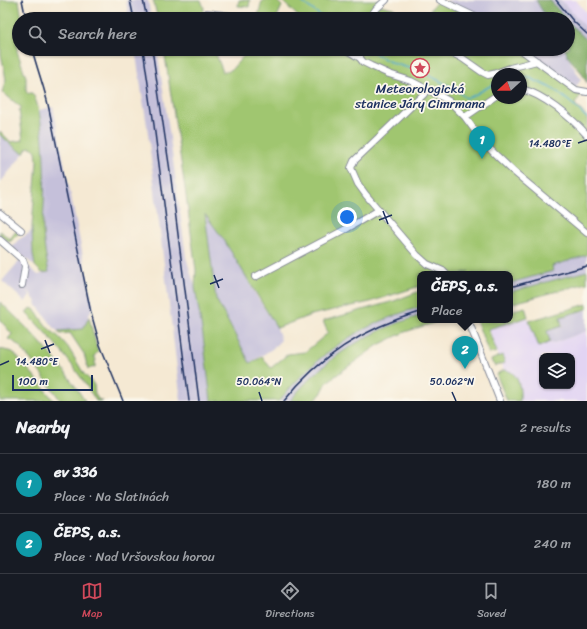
<!DOCTYPE html>
<meta charset="utf-8">
<style>
:root{--surface:#171b24;--page:#20242c;--text:#f1f3f6;--muted:#9ea1a6;--line:#363941;--accent:#d1495b}
body{margin:0;font-family:Sriracha,sans-serif;background:var(--page);color:var(--text)}
.controls{position:absolute;right:12px;bottom:12px;display:grid;overflow:hidden;border-radius:8px;box-shadow:0 1px 3px #0004}
.controls button{width:36px;height:36px;display:grid;place-items:center;padding:0;border:0;border-bottom:1px solid var(--line);background:var(--surface);color:var(--text);font:20px sans-serif}
.compass{position:absolute;left:491px;top:68px;width:36px;height:36px;border-radius:50%;background:var(--surface);box-shadow:0 1px 3px #0004;rotate:249deg}
.scale{position:absolute;left:12px;bottom:10px;width:81px;box-sizing:border-box;padding-left:4px;border:2px solid #1b2f5e;border-top:0;font-size:11px;line-height:14px;white-space:nowrap;color:#1b2f5e;-webkit-text-stroke:3px #fbf7ec;paint-order:stroke}
.you{position:absolute;left:347px;top:217px;width:14px;height:14px;margin:-10px;border:3px solid #fff;border-radius:50%;background:#1a73e8;box-shadow:0 0 0 6px #1a73e833}
.badge{display:grid;place-items:center;width:26px;height:26px;border-radius:50%;background:var(--accent);color:#fff;font-size:13px;font-weight:700}
.pin{position:absolute;translate:-50% -33px;filter:drop-shadow(0 1px 2px #0008)}
.pin::after{content:'';position:absolute;top:21px;width:14px;height:12px;background:inherit;clip-path:polygon(0 0,100% 0,50% 100%)}
.popup{position:absolute;left:417px;top:271px;width:96px;height:52px;box-sizing:border-box;display:grid;place-content:center;border-radius:8px;background:var(--surface);filter:drop-shadow(0 1px 3px #0005);font-size:13px;white-space:nowrap;color:var(--muted)}
.popup b{font-size:15px;color:var(--text)}
.popup::after{content:'';position:absolute;left:50%;top:100%;margin-left:-8px;border:8px solid transparent;border-top-color:var(--surface)}
.list{margin:0;padding:0;list-style:none}
h2{display:flex;justify-content:space-between;align-items:center;height:52px;margin:0;padding:0 16px;font-size:17px}
h2 small{font-size:13px;font-weight:400;color:var(--muted)}
.list li{display:grid;grid-template-columns:26px 1fr auto;gap:12px;align-items:center;box-sizing:border-box;height:60px;padding:0 16px;border-top:1px solid var(--line)}
.list b{display:block;font-size:15px;white-space:nowrap}
.list p{margin:0;font-size:13px;white-space:nowrap;color:var(--muted)}
.list em{font-size:13px;font-style:normal;color:var(--muted)}
.icon{flex:none;width:22px;height:22px;fill:none;stroke:currentColor;stroke-width:2;stroke-linecap:round;stroke-linejoin:round}
.map{position:relative;flex:none;width:587px;height:401px;overflow:hidden}
.search{position:absolute;background:var(--surface);box-shadow:0 1px 3px #0004;left:12px;right:12px;top:12px;height:44px;display:flex;align-items:center;gap:10px;box-sizing:border-box;padding:0 14px;border-radius:22px;color:var(--muted);font-size:15px}
.sheet{height:172px;background:var(--surface)}
nav{display:flex;justify-content:space-around;align-items:center;box-sizing:border-box;height:56px;border-top:1px solid var(--line);background:var(--surface);font-size:11px;color:var(--muted)}
nav a{display:grid;justify-items:center;gap:2px}
nav .on{color:var(--accent)}
.map>svg:first-child{display:block}
</style>
<div class="map">
<svg width="587" height="401" viewBox="0 0 587 401">
<rect width="100%" height="100%" fill="#fbf7ec"/>
<filter id="ink" filterUnits="userSpaceOnUse"><feTurbulence type="fractalNoise" baseFrequency=".025" numOctaves="2"/><feDisplacementMap in="SourceGraphic" scale="8" xChannelSelector="R" yChannelSelector="G"/><feConvolveMatrix kernelMatrix="1 2 1 2 8 2 1 2 1" color-interpolation-filters="sRGB"/></filter>
<filter id="wash" filterUnits="userSpaceOnUse"><feTurbulence type="fractalNoise" baseFrequency=".012" numOctaves="4" result="noise"/><feDisplacementMap in="SourceGraphic" scale="16" xChannelSelector="R" yChannelSelector="G"/><feGaussianBlur stdDeviation="0.9" result="paint"/><feColorMatrix in="noise" values="0 0 0 0 0 0 0 0 0 0 0 0 0 0 0 0 0 1.4 0 .05"/><feComposite in="paint" operator="in"/></filter>
<g filter="url(#wash)">
<rect width="100%" height="100%" fill="#f5e9d3"/>
<!-- built -->
<path fill="#e2d4f3" fill-rule="evenodd" d="M 561,0 L 576,0 L 587,13 L 587,28 L 577,19 Z
M 528,318 L 539,346 L 550,342 L 551,344 L 587,331 L 587,401 L 515,401 L 489,329 ZM 542,356 L 572,356 L 572,386 L 542,386 Z"/>
<!-- industrial -->
<path fill="#c5c0da" d="M 126,0 L 148,0 L 151,19 L 129,19 Z
M 445,0 L 536,0 L 547,19 L 483,19 Z
M 550,0 L 561,0 L 577,18 L 587,28 L 587,40 L 571,25 L 568,22 L 568,19 L 566,19 Z
M 135,49 L 157,49 L 168,123 L 186,257 L 195,287 L 203,336 L 211,401 L 181,401 L 147,126 Z
M 523,49 L 565,49 L 568,57 L 581,80 L 575,88 Z
M 53,107 L 93,306 L 83,329 L 58,331 L 56,330 L 35,303 L 36,302 L 28,290 L 30,295 L 25,302 L 2,281 L 21,259 L 38,275 L 49,272 L 45,254 L 43,232 L 44,182 L 42,134 L 39,110 Z
M 0,135 L 18,150 L 24,153 L 0,183 Z
M 204,213 L 224,240 L 239,264 L 257,297 L 277,328 L 281,340 L 272,349 L 250,363 L 216,299 Z
M 32,226 L 33,254 L 35,266 L 12,248 L 18,240 L 28,234 L 31,231 Z
M 587,255 L 587,271 L 510,292 L 510,283 L 553,271 L 551,266 Z
M 420,307 L 420,316 L 400,322 L 386,328 L 361,340 L 350,347 L 329,362 L 316,373 L 290,401 L 279,401 L 292,385 L 310,366 L 332,348 L 345,339 L 362,329 L 382,320 L 397,314 Z
M 587,310 L 587,331 L 551,344 L 547,331 L 563,326 L 560,317 Z"/>
<!-- green -->
<path fill="#a0c670" stroke="#5e7a67" fill-rule="evenodd" d="M 0,0 L 19,0 L 22,19 L 19,19 L 19,24 L 17,27 L 17,51 L 26,77 L 26,89 L 27,93 L 32,93 C 45,110 45,181 44,205 C 44,214 42,223 43,232 C 44,246 46,259 49,272 L 42,273 L 35,266 L 33,254 L 32,226 L 37,161 L 36,151 L 33,148 L 29,147 L 26,149 L 24,153 L 18,150 L 0,135 L 0,131 L 11,142 L 23,140 L 19,110 L 22,108 L 2,92 L 6,80 L 4,68 L 1,55 Z
M 153,0 L 201,0 L 204,8 L 203,19 L 158,19 Z
M 239,0 L 250,0 L 249,7 L 238,6 Z
M 263,0 L 276,0 L 282,6 L 276,19 L 258,17 L 261,4 Z
M 281,0 L 381,0 L 376,4 L 393,8 L 407,19 L 364,19 L 367,15 L 363,19 L 301,19 Z
M 438,0 L 480,17 L 483,19 L 423,19 Z
M 164,49 L 214,49 L 223,72 L 231,70 L 250,49 L 523,49 L 582,93 L 575,104 L 587,117 L 587,255 L 552,266 L 553,271 L 510,283 L 510,274 L 462,274 L 469,271 L 459,274 L 420,274 L 420,286 L 370,302 L 311,315 L 277,328 L 224,240 L 205,214 L 216,299 L 250,363 L 262,357 L 271,368 L 288,354 L 305,352 L 328,333 L 323,321 L 394,301 L 420,291 L 420,307 C 358,326 320,351 279,401 L 211,401 L 203,336 L 195,287 L 196,270 L 185,188 ZM 497,74 L 521,74 L 521,98 L 497,98 Z
M 0,231 L 10,239 L 16,231 L 19,233 L 11,241 L 9,242 L 0,235 Z
M 587,271 L 587,283 L 510,304 L 510,292 Z
M 0,302 C 27,327 52,353 73,383 C 77,389 81,395 85,401 L 61,401 L 31,360 L 19,346 L 13,341 L 8,339 L 12,334 L 0,320 Z
M 587,304 L 587,309 L 560,317 L 562,326 L 547,331 L 550,342 L 539,347 L 529,321 Z
M 525,307 L 528,317 L 488,329 L 497,352 L 489,354 L 477,322 L 477,320 L 510,320 L 510,311 Z
M 30,308 L 34,309 L 48,328 L 59,337 L 68,347 L 84,374 L 91,381 L 94,385 L 95,394 L 98,399 L 102,401 L 96,401 C 77,369 53,339 26,313 Z
M 420,316 L 420,320 L 442,320 L 405,332 L 378,345 L 327,382 L 321,394 L 313,401 L 290,401 C 323,359 369,330 420,316 Z
M 89,317 L 98,352 L 94,356 L 96,360 L 95,362 L 95,367 L 88,369 L 84,354 L 70,333 L 60,334 L 58,331 L 83,329 Z
M 0,349 L 13,352 L 36,378 L 54,401 L 0,401 Z
M 502,355 L 505,363 L 495,366 L 493,364 L 491,360 Z
M 504,370 C 519,371 521,389 520,401 L 507,401 L 497,376 L 498,373 Z"/>
<!-- forest -->
<path fill="#80ab62" stroke="#4e6d60" d="M 536,0 L 550,0 L 566,19 L 547,19 Z
M 568,22 L 587,40 L 587,83 L 581,72 L 568,57 L 565,49 L 568,49 Z"/>
<g fill="none" stroke-linecap="round" stroke-linejoin="round">
<!-- stream -->
<path stroke="#4aa7c8" stroke-width="1.5" d="M 299,0 L 325,19
M 369,49 L 381,57 L 392,63 L 422,72 L 436,79 L 453,88 L 466,98 L 471,97 L 497,82
M 521,78 L 530,78 L 555,90 L 576,107 L 587,118"/>
</g>
</g>
<g filter="url(#ink)">
<g fill="none" stroke-linecap="round" stroke-linejoin="round">
<!-- minor casing -->
<g stroke="#888c98" stroke-width="8">
<path id="minor" d="M 440,0 L 480,19
M 207,13 L 256,19
M 372,14 L 383,19
M 369,19 L 376,9 L 386,0
M 345,49 L 360,58 L 363,62 L 371,66 L 389,74 L 411,81 L 442,97 L 449,101 L 465,117 L 484,143 L 497,156 L 513,171 L 587,233
M 445,49 L 462,58 L 482,72 L 488,75 L 493,74 L 510,68 L 537,61
M 520,49 L 576,90 L 587,92
M 360,58 L 360,49
M 427,89 L 424,94 L 354,161 L 351,168 L 358,184 L 366,195 L 417,255 L 427,264 L 443,271 L 446,274
M 521,89 C 543,94 572,118 587,135
M 465,117 L 497,95
M 0,213 L 21,230
M 0,240 L 23,260 L 25,266 L 22,285
M 255,277 L 348,228 L 379,210
M 468,320 L 500,401"/>
</g>
<!-- minor -->
<use href="#minor" stroke="#fff" stroke-width="6"/>
<!-- rail -->
<path stroke="#1b2f5e" stroke-width="1.5" d="M 22,0 L 26,19
M 130,0 L 134,19
M 143,0 L 147,19
M 556,0 L 574,22 L 587,34
M 32,49 C 37,69 45,89 49,109 L 91,313 L 100,345 L 123,401
M 143,49 L 154,125 L 189,401
M 152,49 L 170,171 L 199,401
M 510,287 L 587,266
M 284,401 C 319,357 366,327 420,312"/>
</g>
</g>
<!-- ticks -->
<path fill="none" stroke="#1b2f5e" stroke-width="1.5" d="M 578,143 L 587,140M 383,211 L 388,224M 379,220 L 392,215M 214,275 L 219,288M 210,284 L 223,279M 45,340 L 50,353M 41,349 L 54,344M 0,365 L 9,361M 259,392 L 262,401M 452,392 L 456,401"/>
<!-- icons -->
<defs>
<g id="sight-ring" transform="scale(1)"><circle r="9.5" fill="#fbf7ec" stroke="#d1495b" stroke-width="1.5"/><path d="M0-6L1.8-2.2L6-1.7L2.9 1.2L3.7 5.4L0 3.3L-3.7 5.4L-2.9 1.2L-6-1.7L-1.8-2.2Z" fill="#d1495b"/></g>
</defs>
<g fill-rule="evenodd">
<use href="#sight-ring" x="420" y="68"/>
</g>
<g text-anchor="middle" dominant-baseline="central" stroke-width="3.5" stroke-linejoin="round" paint-order="stroke">
<!-- poi labels -->
<g font-size="13" fill="#1b2f5e" stroke="#fbf7ec">
<text x="420" y="88">Meteorologická<tspan x="420" dy="15">stanice Járy Cimrmana</tspan></text>
</g>
</g>
<g font-size="10" text-anchor="middle" fill="#1b2f5e" stroke="#fbf7ec" stroke-width="3.5" stroke-linejoin="round" paint-order="stroke">
<text x="550" y="147">14.480°E</text>
<text x="37" y="365">14.480°E</text>
<text x="259" y="385">50.064°N</text>
<text x="452" y="385">50.062°N</text>
</g>
</svg>
<div class="controls">
<button><svg class="icon" aria-label="layers" viewBox="0 0 24 24"><path d="M12 4l9 5-9 5-9-5zM3 14l9 5 9-5"/></svg></button>
</div>
<svg class="compass" viewBox="-18 -18 36 36"><path d="M0-13l5 13h-10z" fill="#e53935"/><path d="M0 13l5-13h-10z" fill="#9ea1a6"/></svg>
<div class="scale">100 m</div>
<div class="you"></div>
<div class="pin badge" style="left:482px;top:159px;background:#0f9aa8">1</div>
<div class="pin badge" style="left:465px;top:369px;background:#0f9aa8">2</div>
<div class="popup"><b>ČEPS, a.s.</b>Place</div>
<div class="search"><svg class="icon" aria-label="search" viewBox="0 0 24 24"><circle cx="10" cy="10" r="6"/><path d="M15 15l6 6"/></svg>Search here</div>
</div>
<section class="sheet">
<h2>Nearby<small>2 results</small></h2>
<ul class="list">
<li><span class="badge" style="background:#0f9aa8">1</span><div><b>ev 336</b><p>Place · Na Slatinách</p></div><em>180 m</em></li>
<li><span class="badge" style="background:#0f9aa8">2</span><div><b>ČEPS, a.s.</b><p>Place · Nad Vršovskou horou</p></div><em>240 m</em></li>
</ul>
</section>
<nav>
<a class="on"><svg class="icon" aria-label="map" viewBox="0 0 24 24"><path d="M3 6l6-2 6 2 6-2v14l-6 2-6-2-6 2zM9 4v14M15 6v14"/></svg>Map</a>
<a><svg class="icon" aria-label="directions" viewBox="0 0 24 24"><path d="M12 3l9 9-9 9-9-9zM9 14v-3h6M13 9l2 2-2 2"/></svg>Directions</a>
<a><svg class="icon" aria-label="saved" viewBox="0 0 24 24"><path d="M7 4h10v16l-5-4-5 4z"/></svg>Saved</a>
</nav>
